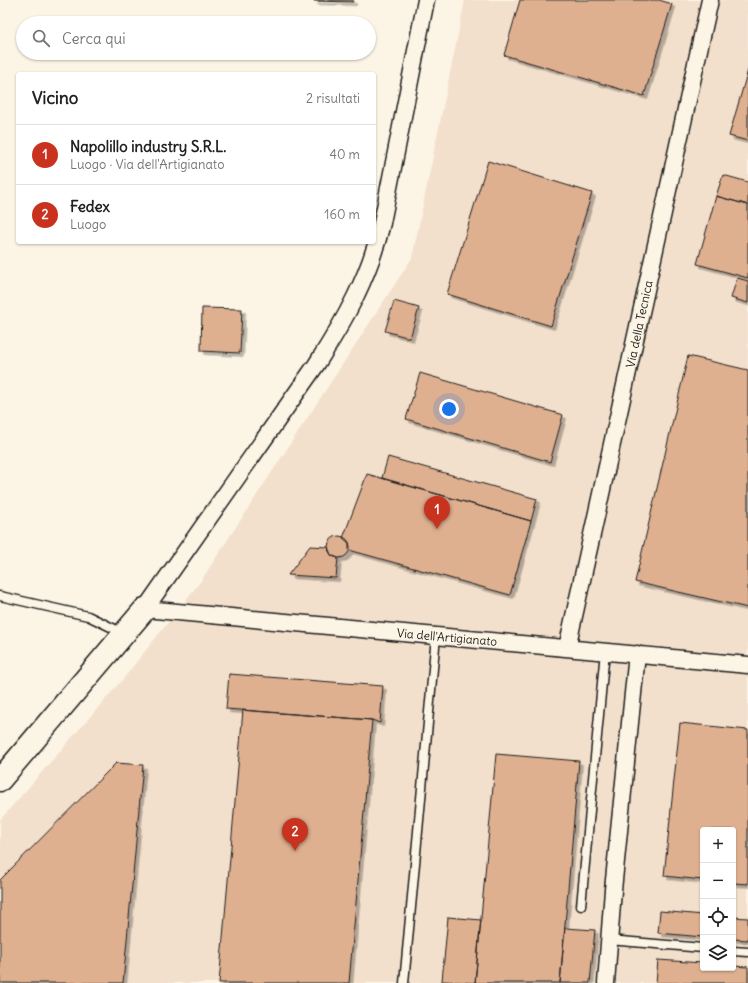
<!DOCTYPE html>
<html lang="it">
<meta charset="utf-8">
<style>
:root{--surface:#fff;--page:#f2f2f2;--text:#222;--muted:#767676;--line:#e0e0e0;--accent:#c8321e}
body{margin:0;font-family:Delius,sans-serif;background:var(--page);color:var(--text)}
.controls{position:absolute;right:12px;bottom:12px;display:grid;overflow:hidden;border-radius:4px;box-shadow:0 1px 3px #0004}
.controls button{width:36px;height:36px;display:grid;place-items:center;padding:0;border:0;border-bottom:1px solid var(--line);background:var(--surface);color:var(--text);font:20px sans-serif}
.you{position:absolute;left:449px;top:409px;width:14px;height:14px;margin:-10px;border:3px solid #fff;border-radius:50%;background:#1a73e8;box-shadow:0 0 0 6px #1a73e833}
.badge{display:grid;place-items:center;width:26px;height:26px;border-radius:50%;background:var(--accent);color:#fff;font-size:13px;font-weight:700}
.pin{position:absolute;translate:-50% -33px;filter:drop-shadow(0 1px 2px #0008)}
.pin::after{content:'';position:absolute;top:21px;width:14px;height:12px;background:inherit;clip-path:polygon(0 0,100% 0,50% 100%)}
.list{margin:0;padding:0;list-style:none}
h2{display:flex;justify-content:space-between;align-items:center;height:52px;margin:0;padding:0 16px;font-size:17px}
h2 small{font-size:13px;font-weight:400;color:var(--muted)}
.list li{display:grid;grid-template-columns:26px 1fr auto;gap:12px;align-items:center;box-sizing:border-box;height:60px;padding:0 16px;border-top:1px solid var(--line)}
.list b{display:block;font-size:15px;white-space:nowrap}
.list p{margin:0;font-size:13px;white-space:nowrap;color:var(--muted)}
.list em{font-size:13px;font-style:normal;color:var(--muted)}
.icon{flex:none;width:22px;height:22px;fill:none;stroke:currentColor;stroke-width:2;stroke-linecap:round;stroke-linejoin:round}
.map{position:relative;flex:none;width:748px;height:983px;overflow:hidden}
.search{position:absolute;background:var(--surface);box-shadow:0 1px 3px #0004;left:16px;top:16px;width:360px;height:44px;display:flex;align-items:center;gap:10px;box-sizing:border-box;padding:0 14px;border-radius:22px;color:var(--muted);font-size:15px}
.panel{position:absolute;background:var(--surface);box-shadow:0 1px 3px #0004;left:16px;top:72px;width:360px;height:172px;border-radius:4px}
.map>svg:first-child{display:block}
</style>
<div class="map">
<svg width="748" height="983" viewBox="0 0 748 983">
<defs>
<filter id="shadow"><feDropShadow dx="3.5" dy="3.5" stdDeviation="0" flood-color="#0004"/></filter>
</defs>
<rect width="100%" height="100%" fill="#fcf5e5"/>
<filter id="ink" filterUnits="userSpaceOnUse"><feTurbulence type="fractalNoise" baseFrequency=".025" numOctaves="2"/><feDisplacementMap in="SourceGraphic" scale="8" xChannelSelector="R" yChannelSelector="G"/><feConvolveMatrix kernelMatrix="1 2 1 2 8 2 1 2 1" color-interpolation-filters="sRGB"/></filter>
<g filter="url(#ink)">
<!-- built -->
<path fill="#f3e0cc" fill-rule="evenodd" d="M 465,0 L 748,0 L 748,983 L 0,983 L 0,820 L 123,679 L 200,582 L 412,258 ZM 703,830 L 733,830 L 733,968 L 703,968 Z"/>
<!-- building -->
<path fill="#dfb090" stroke="#1c1c1c" filter="url(#shadow)" d="M 314,0 L 353,0 L 353,2 L 314,1 Z
M 520,0 L 659,0 L 672,4 L 644,96 L 504,55 Z
M 748,70 L 748,141 L 729,136 Z
M 488,161 L 592,193 L 551,326 L 447,294 Z
M 723,175 L 748,182 L 748,205 L 716,196 Z
M 716,196 L 748,205 L 748,278 L 697,264 Z
M 737,278 L 748,281 L 748,303 L 731,298 Z
M 394,301 L 419,308 L 410,338 L 385,331 Z
M 202,308 L 242,309 L 240,353 L 201,351 Z
M 688,356 L 748,370 L 748,608 L 635,582 Z
M 420,373 L 563,415 L 550,462 L 406,419 Z
M 388,457 L 537,499 L 531,521 L 382,478 Z
M 367,474 L 531,521 L 510,595 L 349,550 L 349,543 L 343,538 Z
M328 547a11 11 0 1 1 22 0a11 11 0 1 1-22 0Z
M 310,546 L 328,547 L 331,555 L 338,558 L 336,578 L 288,575 Z
M 229,674 L 383,686 L 380,723 L 372,720 L 226,709 Z
M 243,710 L 372,720 L 349,983 L 219,983 Z
M 680,723 L 748,730 L 748,884 L 733,883 L 733,830 L 703,830 L 703,880 L 664,876 Z
M 496,754 L 579,761 L 560,983 L 475,983 Z
M 116,763 L 143,765 L 123,983 L 0,983 L 0,880 Z
M 660,911 L 703,915 L 703,937 L 658,933 Z
M 448,917 L 481,920 L 475,983 L 442,981 Z
M 733,917 L 748,918 L 748,940 L 733,939 Z
M 565,928 L 595,930 L 590,983 L 560,983 Z
M 658,960 L 703,963 L 703,968 L 733,968 L 733,966 L 748,967 L 748,983 L 656,983 Z"/>
<g fill="none" stroke-linecap="round" stroke-linejoin="round">
<!-- lane casing -->
<g stroke="#1c1c1c" stroke-width="11">
<path id="lane" d="M 0,596 L 88,616 L 123,633
M 581,906 L 605,651
M 609,940 L 703,948
M 733,951 L 748,952
M 404,983 L 436,636"/>
</g>
<!-- street casing -->
<g stroke="#1c1c1c" stroke-width="19">
<path id="street" d="M 426,0 L 382,223 C 370,275 345,320 316,365 L 145,609 L 748,665
M 567,648 L 710,0
M 606,983 L 613,890 L 637,654"/>
</g>
<!-- secondary casing -->
<g stroke="#1c1c1c" stroke-width="25">
<path id="secondary" d="M 0,780 L 145,609"/>
</g>
<!-- lane -->
<use href="#lane" stroke="#fcf5e5" stroke-width="8"/>
<!-- street -->
<use href="#street" stroke="#fcf5e5" stroke-width="16"/>
<!-- secondary -->
<use href="#secondary" stroke="#fcf5e5" stroke-width="22"/>
</g>
</g>
<g text-anchor="middle" dominant-baseline="central" stroke-width="3" stroke-linejoin="round" paint-order="stroke">
<!-- street labels -->
<g font-size="12" fill="#1c1c1c" stroke="#fcf5e5">
<text transform="translate(639 324) rotate(-78)">Via della Tecnica</text>
<text transform="translate(447 637) rotate(5)">Via dell'Artigianato</text>
</g>
</g>
</svg>
<div class="controls">
<button>+</button>
<button>−</button>
<button><svg class="icon" aria-label="locate" viewBox="0 0 24 24"><circle cx="12" cy="12" r="6"/><path d="M12 2v4M12 18v4M2 12h4M18 12h4"/></svg></button>
<button><svg class="icon" aria-label="layers" viewBox="0 0 24 24"><path d="M12 4l9 5-9 5-9-5zM3 14l9 5 9-5"/></svg></button>
</div>
<div class="you"></div>
<div class="pin badge" style="left:437px;top:529px">1</div>
<div class="pin badge" style="left:295px;top:851px">2</div>
<div class="search"><svg class="icon" aria-label="search" viewBox="0 0 24 24"><circle cx="10" cy="10" r="6"/><path d="M15 15l6 6"/></svg>Cerca qui</div>
<section class="panel">
<h2>Vicino<small>2 risultati</small></h2>
<ul class="list">
<li><span class="badge">1</span><div><b>Napolillo industry S.R.L.</b><p>Luogo · Via dell'Artigianato</p></div><em>40 m</em></li>
<li><span class="badge">2</span><div><b>Fedex</b><p>Luogo</p></div><em>160 m</em></li>
</ul>
</section>
</div>
